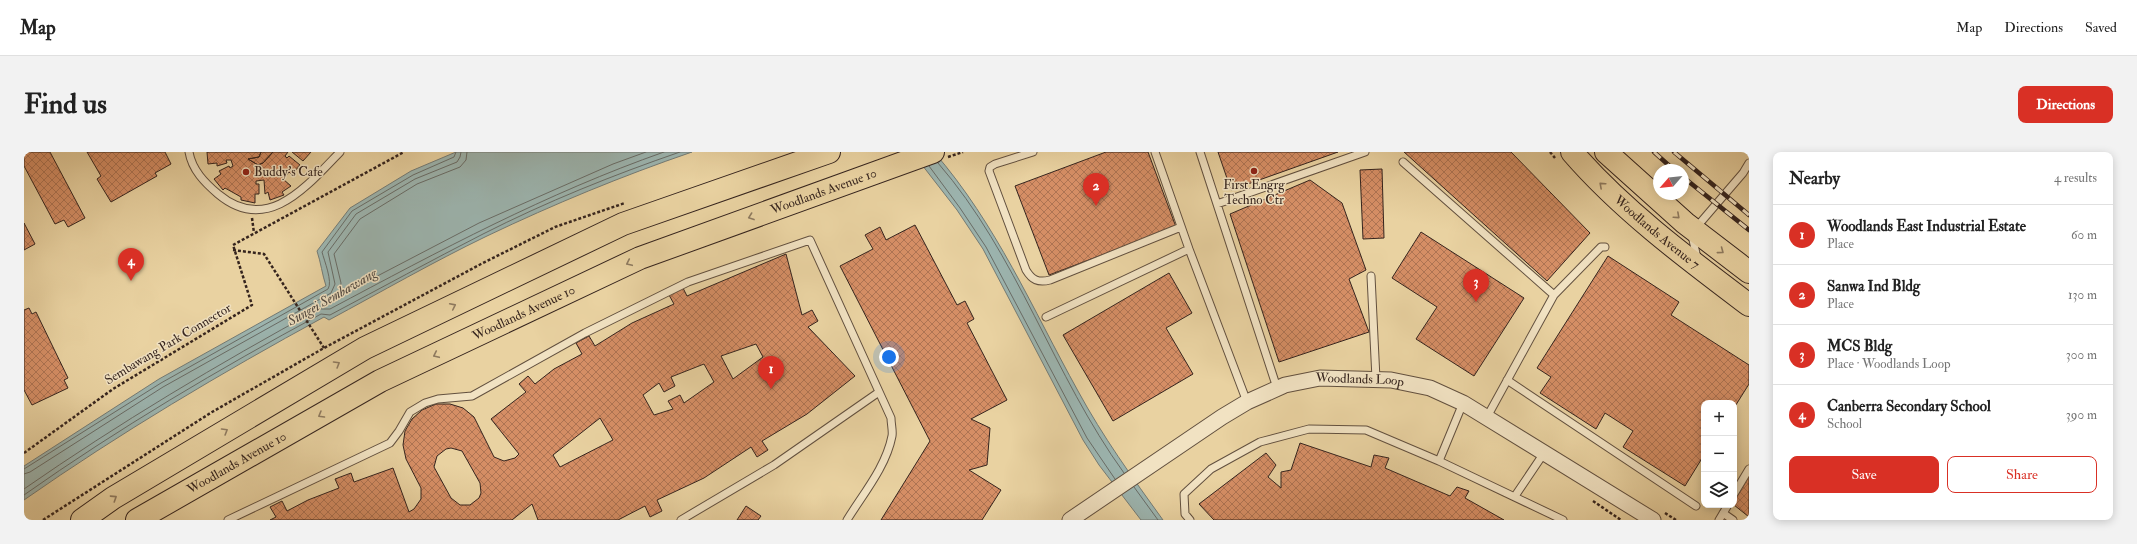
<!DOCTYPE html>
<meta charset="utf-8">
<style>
:root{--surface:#fff;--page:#f2f2f2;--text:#222;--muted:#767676;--line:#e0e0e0;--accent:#d93025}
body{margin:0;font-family:"IM FELL Double Pica",serif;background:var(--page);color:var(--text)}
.controls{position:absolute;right:12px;bottom:12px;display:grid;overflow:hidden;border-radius:8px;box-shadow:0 2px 10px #0003}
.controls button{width:36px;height:36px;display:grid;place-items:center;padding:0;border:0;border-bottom:1px solid var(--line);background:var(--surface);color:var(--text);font:20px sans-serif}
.compass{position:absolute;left:1629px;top:12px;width:36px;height:36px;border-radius:50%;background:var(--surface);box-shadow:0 2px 10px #0003;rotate:242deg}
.you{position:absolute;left:865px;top:205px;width:14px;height:14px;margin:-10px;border:3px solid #fff;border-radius:50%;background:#1a73e8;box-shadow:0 0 0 6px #1a73e833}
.badge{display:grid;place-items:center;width:26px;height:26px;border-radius:50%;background:var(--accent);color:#fff;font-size:13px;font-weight:700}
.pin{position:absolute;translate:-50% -33px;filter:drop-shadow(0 1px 2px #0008)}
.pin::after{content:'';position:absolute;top:21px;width:14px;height:12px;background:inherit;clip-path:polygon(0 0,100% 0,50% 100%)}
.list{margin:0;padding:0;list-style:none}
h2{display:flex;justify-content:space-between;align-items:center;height:52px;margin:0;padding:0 16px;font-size:17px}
h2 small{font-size:13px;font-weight:400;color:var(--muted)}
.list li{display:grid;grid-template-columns:26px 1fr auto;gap:12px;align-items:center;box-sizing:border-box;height:60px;padding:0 16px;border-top:1px solid var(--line)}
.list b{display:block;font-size:15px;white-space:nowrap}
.list p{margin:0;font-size:13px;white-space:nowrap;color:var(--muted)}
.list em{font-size:13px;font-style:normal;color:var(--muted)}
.actions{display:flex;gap:8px;padding:12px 16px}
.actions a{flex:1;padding:9px 0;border:1px solid var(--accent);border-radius:8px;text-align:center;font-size:14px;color:var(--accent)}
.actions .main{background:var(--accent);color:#fff}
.icon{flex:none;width:22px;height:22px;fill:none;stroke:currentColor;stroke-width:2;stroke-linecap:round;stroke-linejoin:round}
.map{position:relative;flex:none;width:1725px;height:368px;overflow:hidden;border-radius:8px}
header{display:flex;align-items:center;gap:24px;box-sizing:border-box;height:56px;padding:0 20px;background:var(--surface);border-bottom:1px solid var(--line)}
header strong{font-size:19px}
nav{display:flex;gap:22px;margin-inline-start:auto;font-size:14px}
.intro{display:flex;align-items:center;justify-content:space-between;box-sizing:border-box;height:96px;padding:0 24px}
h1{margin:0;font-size:28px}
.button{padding:10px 18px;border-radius:8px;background:var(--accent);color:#fff;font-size:14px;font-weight:700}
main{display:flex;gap:24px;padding:0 24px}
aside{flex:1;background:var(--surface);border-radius:8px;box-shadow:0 2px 10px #0003}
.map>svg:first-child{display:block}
</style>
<header>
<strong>Map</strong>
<nav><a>Map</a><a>Directions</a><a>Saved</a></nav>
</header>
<div class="intro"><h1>Find us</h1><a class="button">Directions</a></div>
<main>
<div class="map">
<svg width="1725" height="368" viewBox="0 0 1725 368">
<defs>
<pattern id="building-cross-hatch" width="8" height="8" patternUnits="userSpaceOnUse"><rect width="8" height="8" fill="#d58e65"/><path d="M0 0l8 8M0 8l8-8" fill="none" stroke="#ae7453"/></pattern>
</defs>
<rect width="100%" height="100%" fill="#e9d2a1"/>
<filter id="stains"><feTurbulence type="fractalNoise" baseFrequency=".005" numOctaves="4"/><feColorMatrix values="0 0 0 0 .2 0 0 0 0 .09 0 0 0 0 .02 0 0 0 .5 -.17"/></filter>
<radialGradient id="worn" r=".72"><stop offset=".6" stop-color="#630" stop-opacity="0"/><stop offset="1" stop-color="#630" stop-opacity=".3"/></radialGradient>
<!-- water -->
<path fill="#9cb5b0" stroke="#737b76" d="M 432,0 L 668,0 C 598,24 530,52 463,84 C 409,110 357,140 305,168 L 300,165 C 197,221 96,281 0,348 L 0,314 L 135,227 L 302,134 C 298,122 297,111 293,99 L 326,56 L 387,19 Z
M 888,0 L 910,0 C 973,73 1008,156 1054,239 C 1079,285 1108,325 1139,368 L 1117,368 L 1075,313 L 1059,288 L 959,97 L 933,58 Z"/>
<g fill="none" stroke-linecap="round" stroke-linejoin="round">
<!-- shore -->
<path stroke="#686c67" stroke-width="1" d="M 443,0 L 442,8 L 436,15 L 393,32 L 336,67 L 310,102 L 317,131 L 315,144 L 455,71 L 589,12 L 622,0
M 914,11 C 994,103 1029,223 1100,321
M 905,14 L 936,56 L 962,95 L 1063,286 L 1091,327
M 0,317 L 137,231 L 304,137 C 309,130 300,108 298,100 L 328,59 L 389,23 L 430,5 L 432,0
M 0,322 L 6,320 L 139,235 L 307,141 L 311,132 L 304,100 L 332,62 L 391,27 L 433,10 L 436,5 L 437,0
M 1110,335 L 1134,368
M 0,337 C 95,271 194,212 295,157 L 306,157 C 415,99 523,41 640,0
M 0,343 C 95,276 195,217 297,162 L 306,163 C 357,136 408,108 459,82 C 522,50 589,23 656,0"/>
</g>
<!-- building -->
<path fill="url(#building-cross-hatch)" stroke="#35241e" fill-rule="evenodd" d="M 0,0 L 26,0 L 61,66 L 44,75 L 40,68 L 31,72 L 0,14 Z
M 63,0 L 141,0 L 147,12 L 131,21 L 133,24 L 87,50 L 73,27 L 77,24 Z
M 183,0 L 237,0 L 235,5 L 224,7 L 234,13 L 239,11 L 249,0 L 264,0 L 261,4 L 263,6 L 265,4 L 276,13 L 268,23 L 265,20 L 259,27 L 267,34 L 258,40 L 260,43 L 246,48 L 244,40 L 241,42 L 240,28 L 232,29 L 232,32 L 235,32 L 235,42 L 231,42 L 231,51 L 217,48 L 217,45 L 201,36 L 199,38 L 190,27 L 197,22 L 195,19 L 205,14 L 206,16 L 209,14 L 207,8 L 202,8 L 203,11 L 193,14 L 193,11 L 184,12 Z
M 237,0 L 249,0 L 239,11 L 234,13 L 224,7 L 235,5 Z
M 268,0 L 287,0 L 279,9 Z
M 1082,0 L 1124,0 L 1152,75 L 1025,123 L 991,34 Z
M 1194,0 L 1314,0 L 1207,38 Z
M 1380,0 L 1487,0 L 1566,81 L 1523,129 Z
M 1358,17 L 1360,86 L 1339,87 L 1336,18 Z
M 1286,28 L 1318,51 L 1342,118 L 1325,127 L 1345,180 L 1255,210 L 1206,62 Z
M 0,71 L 11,92 L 0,98 Z
M 891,73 L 933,153 L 941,149 L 950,167 L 943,171 L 983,248 L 947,267 L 966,276 L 963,313 L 945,318 L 977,338 L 958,368 L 857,368 L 906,289 L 816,114 L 849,97 L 841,83 L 856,75 L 862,88 Z
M 1397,80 L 1500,146 L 1450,224 L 1392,187 L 1413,155 L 1368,126 Z
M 762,102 L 778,163 L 788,158 L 794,169 L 784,175 L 831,224 L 783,262 L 738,289 L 744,298 L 733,305 L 727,295 L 680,326 L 633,348 L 638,359 L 626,365 L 621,354 L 594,368 L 514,368 L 508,352 L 488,368 L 246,368 L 252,365 L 246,355 L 258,349 L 263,359 L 284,348 L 315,336 L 311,327 L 327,321 L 330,330 L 369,316 L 385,360 L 390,357 L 397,347 L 397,336 L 382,307 L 379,293 L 381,279 L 388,267 L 398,258 L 412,252 L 426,252 L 439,256 L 450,265 L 470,305 L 480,309 L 491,306 L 495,302 L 467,267 L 502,240 L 495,232 L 504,224 L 511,232 L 530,217 L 558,202 L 552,191 L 565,184 L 571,194 L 608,171 L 650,152 L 645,143 L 659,136 L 663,144 ZM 732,192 L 739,205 L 709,227 L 697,204 ZM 680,212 L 690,230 L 660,251 L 656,243 L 644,249 L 649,257 L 630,263 L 619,243 L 635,231 L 640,240 L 651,234 L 647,225 ZM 576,266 L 589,288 L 536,315 L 529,303 ZM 427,296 L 438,299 L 456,331 L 457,341 L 455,346 L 446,353 L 436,353 L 427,346 L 410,315 L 413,304 L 422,297 Z
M 1584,104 L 1655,150 L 1647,163 L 1725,213 L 1725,232 L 1710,256 L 1710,251 L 1680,251 L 1680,303 L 1661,334 L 1599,295 L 1609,279 L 1581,261 L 1572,277 L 1516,241 L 1527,225 L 1513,216 Z
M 1145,121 L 1168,161 L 1142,176 L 1169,222 L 1089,269 L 1039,183 Z
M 5,156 L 8,162 L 12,160 L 44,226 L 40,228 L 44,236 L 8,253 L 0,238 L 0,158 Z
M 1276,291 L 1347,315 L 1350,303 L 1365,306 L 1361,316 L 1426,344 L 1433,335 L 1445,339 L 1441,346 L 1480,368 L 1190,368 L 1175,352 L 1242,301 L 1252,313 L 1244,325 L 1257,336 L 1257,320 L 1267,318 Z
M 1725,319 L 1725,365 L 1710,353 L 1710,343 Z
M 722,354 L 737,364 L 734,368 L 713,368 Z"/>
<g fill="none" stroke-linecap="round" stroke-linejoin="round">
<!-- service casing -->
<g stroke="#62503f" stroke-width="9">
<path id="service" d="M 165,0 C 168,18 181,31 194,42 C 243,83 282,35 316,0
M 1009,0 L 971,12 L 966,15 L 965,19 L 1002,118 C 1008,128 1014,131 1026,128 L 1157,75
M 1131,0 L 1165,97 L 1223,250
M 1176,0 L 1253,236
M 1379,10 L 1530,143
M 1193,52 L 1341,0
M 1673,106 L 1669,88 L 1670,78 L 1719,21 L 1725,11
M 1347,124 L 1352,227
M 1022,165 L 1165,97
M 1483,228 L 1672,354
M 1463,265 L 1530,143 L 1577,95 L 1581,95
M 1415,309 L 1439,251
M 1710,342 L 1725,317
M 1491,344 L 1520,301
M 1699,361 L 1709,368
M 204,368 L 366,291 L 375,279 L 386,260 L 401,251 L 414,247 L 448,244 L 561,181 L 664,130 L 786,88 L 867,266 C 867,272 869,279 868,284 C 862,315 839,342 823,368
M 657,368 L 750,313 L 855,240
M 1166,368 L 1161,362 L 1160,342 L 1187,317 L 1236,290 L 1285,277 L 1342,278 L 1415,309 L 1539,368
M 1695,368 L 1704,353"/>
</g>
<!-- minor casing -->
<g stroke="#62503f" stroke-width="17">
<g id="minor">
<path id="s1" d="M 1046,368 L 1198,265 L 1223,250 L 1261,233 L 1296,226 L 1367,228 L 1406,236 L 1439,251 L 1629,368"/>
</g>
</g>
<!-- primary casing -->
<g stroke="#35241e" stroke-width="24">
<g id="primary">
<path id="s2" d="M 1548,0 C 1598,58 1664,107 1725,153"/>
<path d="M 1582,0 L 1661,71 L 1725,120"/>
<path d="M 58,368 L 89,346 L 341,196 L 599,72 L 805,0"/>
<path id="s3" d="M 113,368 L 356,229 L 616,106 L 909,0"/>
</g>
</g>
<!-- path -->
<path stroke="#35241e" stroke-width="2.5" stroke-dasharray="3 2" stroke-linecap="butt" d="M 1526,0 L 1531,6
M 924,5 L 939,0
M 228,66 L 230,81
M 209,98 L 240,102 L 300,196
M 0,301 L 89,237 L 228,153 L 209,93 L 380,0
M 1569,349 L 1597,368
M 1641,361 L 1652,368
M 19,368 L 188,260 L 300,196 L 457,112 L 531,75 L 601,51"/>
<!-- service -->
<use href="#service" stroke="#f1e2c2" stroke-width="7"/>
<!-- minor -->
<use href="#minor" stroke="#f1e2c2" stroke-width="15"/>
<!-- primary -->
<use href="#primary" stroke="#e9d2a1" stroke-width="22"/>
<!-- rail casing -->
<g stroke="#35241e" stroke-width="4.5">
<path id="rail" d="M 1630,0 L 1650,18
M 1650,0 L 1725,63
M 1659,25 L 1725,78"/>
</g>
<!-- rail -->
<use href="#rail" stroke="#f1e2c2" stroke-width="3" stroke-dasharray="9" stroke-linecap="butt"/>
</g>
<!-- one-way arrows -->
<defs><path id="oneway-chevron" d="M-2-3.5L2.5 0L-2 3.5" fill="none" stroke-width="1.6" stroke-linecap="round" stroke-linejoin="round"/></defs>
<g stroke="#8f7b60">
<use href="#oneway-chevron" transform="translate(1578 33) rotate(-138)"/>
<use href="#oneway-chevron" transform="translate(1653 64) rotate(42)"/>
<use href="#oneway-chevron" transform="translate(727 65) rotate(160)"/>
<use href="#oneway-chevron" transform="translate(1697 99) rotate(37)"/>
<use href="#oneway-chevron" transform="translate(605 111) rotate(155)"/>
<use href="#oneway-chevron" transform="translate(429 154) rotate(-26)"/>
<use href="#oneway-chevron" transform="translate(412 203) rotate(155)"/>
<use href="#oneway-chevron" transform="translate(313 212) rotate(-31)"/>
<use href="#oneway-chevron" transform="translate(297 263) rotate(150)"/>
<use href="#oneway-chevron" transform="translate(201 279) rotate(-31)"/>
<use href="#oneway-chevron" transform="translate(90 346) rotate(-33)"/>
</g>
<!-- markers -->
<g fill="#8f2418" stroke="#f1e2c2" stroke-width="1.5">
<circle cx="1230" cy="19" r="4"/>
<circle cx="222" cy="20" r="4"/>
</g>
<g text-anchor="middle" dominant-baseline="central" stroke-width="3" stroke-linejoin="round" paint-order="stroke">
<!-- poi labels -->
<g font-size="13" fill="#35241e" stroke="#f1e2c2" text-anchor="start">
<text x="230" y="20">Buddy's Cafe</text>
<text x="1230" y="33" text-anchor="middle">First Engrg<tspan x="1230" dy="15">Techno Ctr</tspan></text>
</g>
<!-- street labels -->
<g font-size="13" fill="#35241e" stroke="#f1e2c2">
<text stroke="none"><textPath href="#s3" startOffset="763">Woodlands Avenue 10</textPath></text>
<text stroke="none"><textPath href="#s2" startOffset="117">Woodlands Avenue 7</textPath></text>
<text stroke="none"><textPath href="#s3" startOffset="439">Woodlands Avenue 10</textPath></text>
<text transform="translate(144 192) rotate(-31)">Sembawang Park Connector</text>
<text stroke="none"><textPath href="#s1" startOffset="330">Woodlands Loop</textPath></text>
<text stroke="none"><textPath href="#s3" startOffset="115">Woodlands Avenue 10</textPath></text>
</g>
<!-- water labels -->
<g font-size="14" font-style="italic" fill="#4f4842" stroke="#f1e2c2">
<text transform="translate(308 145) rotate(-30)">Sungei Sembawang</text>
</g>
</g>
<rect width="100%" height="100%" filter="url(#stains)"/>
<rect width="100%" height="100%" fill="url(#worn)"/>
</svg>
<div class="controls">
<button>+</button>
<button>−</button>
<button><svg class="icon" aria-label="layers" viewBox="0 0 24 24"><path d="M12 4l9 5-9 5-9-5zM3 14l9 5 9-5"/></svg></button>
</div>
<svg class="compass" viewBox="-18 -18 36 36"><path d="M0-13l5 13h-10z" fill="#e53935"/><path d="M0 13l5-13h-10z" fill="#767676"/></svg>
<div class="you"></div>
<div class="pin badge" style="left:747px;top:237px">1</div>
<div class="pin badge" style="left:1072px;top:54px">2</div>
<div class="pin badge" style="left:1452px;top:150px">3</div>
<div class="pin badge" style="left:107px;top:129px">4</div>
</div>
<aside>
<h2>Nearby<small>4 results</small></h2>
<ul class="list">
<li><span class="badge">1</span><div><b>Woodlands East Industrial Estate</b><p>Place</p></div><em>60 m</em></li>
<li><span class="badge">2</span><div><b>Sanwa Ind Bldg</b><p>Place</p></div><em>130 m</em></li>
<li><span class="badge">3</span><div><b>MCS Bldg</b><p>Place · Woodlands Loop</p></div><em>300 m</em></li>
<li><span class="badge">4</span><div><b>Canberra Secondary School</b><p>School</p></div><em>390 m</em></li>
</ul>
<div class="actions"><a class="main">Save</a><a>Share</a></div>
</aside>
</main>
